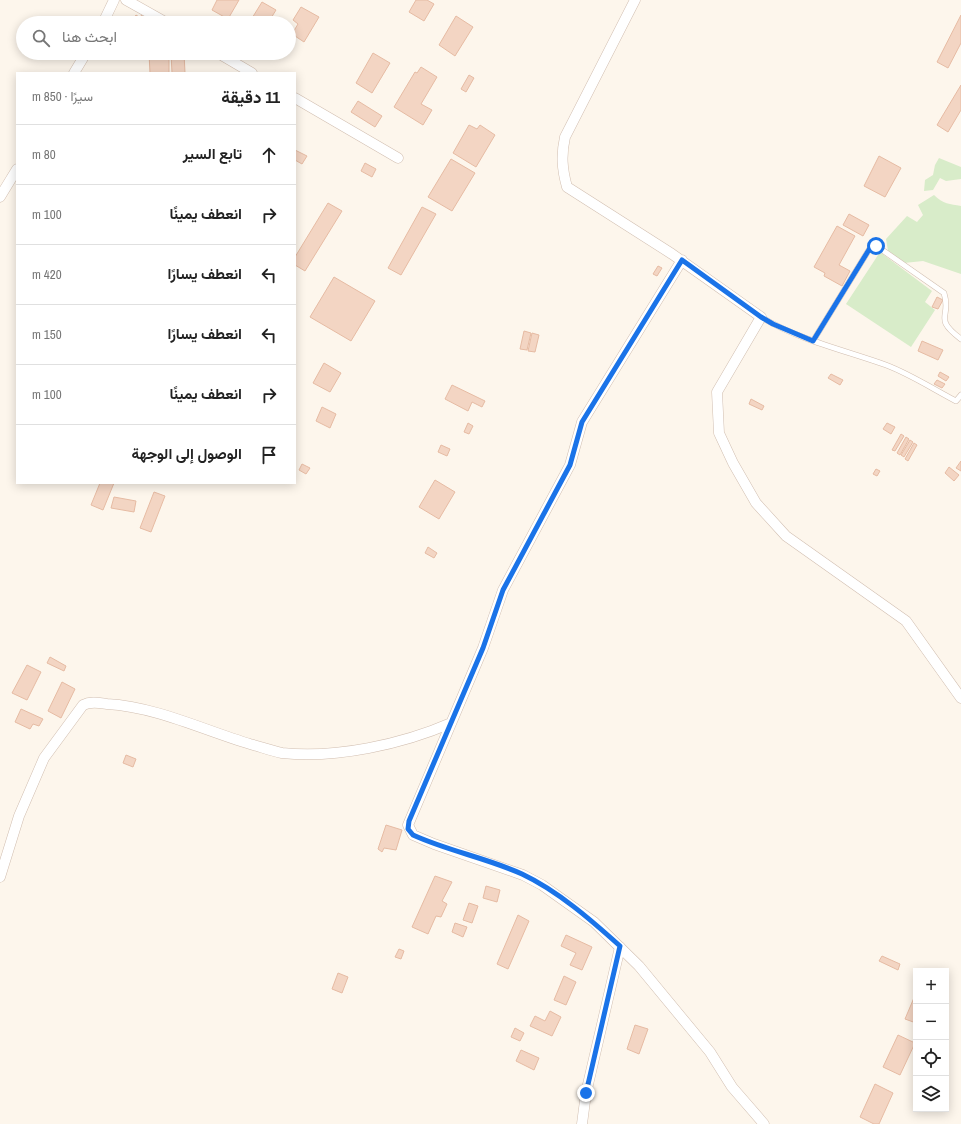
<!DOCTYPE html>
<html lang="ar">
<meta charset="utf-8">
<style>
:root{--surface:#fff;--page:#f2f2f2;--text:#222;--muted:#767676;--line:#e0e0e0}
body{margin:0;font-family:"Archivo Narrow",Vazirmatn,sans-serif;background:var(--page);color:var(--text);direction:rtl}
.controls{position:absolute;right:12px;bottom:12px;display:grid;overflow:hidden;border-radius:0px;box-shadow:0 2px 10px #0003}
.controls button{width:36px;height:36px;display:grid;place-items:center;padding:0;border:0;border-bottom:1px solid var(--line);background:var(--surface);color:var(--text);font:20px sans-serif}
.stop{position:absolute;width:12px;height:12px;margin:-9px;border:3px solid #1a73e8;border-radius:50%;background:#fff}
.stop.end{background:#1a73e8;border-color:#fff;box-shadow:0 1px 4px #0008}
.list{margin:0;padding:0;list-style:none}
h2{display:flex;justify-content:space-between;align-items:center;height:52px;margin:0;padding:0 16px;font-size:17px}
h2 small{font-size:13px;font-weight:400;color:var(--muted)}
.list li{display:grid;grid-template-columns:26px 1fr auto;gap:12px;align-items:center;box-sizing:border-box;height:60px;padding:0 16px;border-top:1px solid var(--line)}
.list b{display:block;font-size:15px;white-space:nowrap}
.list em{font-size:13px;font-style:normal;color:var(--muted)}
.icon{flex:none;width:22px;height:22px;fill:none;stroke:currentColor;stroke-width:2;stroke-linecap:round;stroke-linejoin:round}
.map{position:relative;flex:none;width:961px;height:1124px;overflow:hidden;direction:ltr}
.search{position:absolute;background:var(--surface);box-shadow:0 2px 10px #0003;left:16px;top:16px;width:280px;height:44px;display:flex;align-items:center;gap:10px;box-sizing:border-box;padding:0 14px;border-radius:22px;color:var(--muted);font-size:15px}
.panel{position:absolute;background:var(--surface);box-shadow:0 2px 10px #0003;left:16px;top:72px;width:280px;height:412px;border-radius:0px;direction:rtl}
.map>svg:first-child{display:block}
</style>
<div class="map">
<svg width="961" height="1124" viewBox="0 0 961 1124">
<rect width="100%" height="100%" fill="#fdf6ec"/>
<!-- green -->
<path fill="#d8ecc9" d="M 939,158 L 961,167 L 961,179 L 946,181 L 940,178 L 933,190 L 924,191 L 925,180 L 933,175 L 935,165 Z
M 934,195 C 943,204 950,204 961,206 L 961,274 L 923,261 L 904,263 L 888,251 L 886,239 L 907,216 L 917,222 L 923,215 L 918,205 Z
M 880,252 L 932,291 L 925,302 L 935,310 L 911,347 L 846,304 Z"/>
<!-- building -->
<path fill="#f3d5c3" stroke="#e6bba3" d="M 217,0 L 239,0 L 228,19 L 212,10 Z
M 416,0 L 427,0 L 434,4 L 424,21 L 409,12 Z
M 262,2 L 276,10 L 268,23 L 249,23 Z
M 301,7 L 319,17 L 304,42 L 292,34 L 298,24 L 293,20 Z
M 143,13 L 150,17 L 146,23 L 139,19 Z
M 136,15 L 139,17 L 136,23 L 132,21 Z
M 961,15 L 961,43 L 948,68 L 937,62 Z
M 456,16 L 473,27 L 455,56 L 439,45 Z
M 149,53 L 169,53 L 169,73 L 150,73 Z
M 171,53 L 184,53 L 185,73 L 172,73 Z
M 373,53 L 390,63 L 372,93 L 356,83 Z
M 421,67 L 437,77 L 421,104 L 432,110 L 423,125 L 394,107 L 415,72 L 417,73 Z
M 469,75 L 474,78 L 466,92 L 461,89 Z
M 961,85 L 961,110 L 948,132 L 937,125 Z
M 358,101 L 382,116 L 375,127 L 351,112 Z
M 469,125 L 477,129 L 480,125 L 495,135 L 476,167 L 453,153 Z
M 295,150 L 307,156 L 302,164 L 295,160 Z
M 879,156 L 901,168 L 885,197 L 864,186 Z
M 451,159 L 475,173 L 452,211 L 428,197 Z
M 365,163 L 376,169 L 372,177 L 361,171 Z
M 328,203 L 342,211 L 305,271 L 295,265 L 295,257 Z
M 422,207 L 436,214 L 401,275 L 388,268 Z
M 849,214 L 869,225 L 863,236 L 843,225 Z
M 837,226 L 855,236 L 839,265 L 850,271 L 842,286 L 824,276 L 825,273 L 814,267 Z
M 658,266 L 662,268 L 657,276 L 653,274 Z
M 334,277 L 375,301 L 351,341 L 310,317 Z
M 937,297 L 943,300 L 938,309 L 932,307 Z
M 524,331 L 531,333 L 527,350 L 520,349 Z
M 532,333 L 539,335 L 535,352 L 528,351 Z
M 922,341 L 943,350 L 938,360 L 918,351 Z
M 324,363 L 341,373 L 330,392 L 313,383 Z
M 940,372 L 949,377 L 946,381 L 938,376 Z
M 831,374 L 843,380 L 840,385 L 828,378 Z
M 937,380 L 945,384 L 942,388 L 934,384 Z
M 452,385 L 485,401 L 482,407 L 472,402 L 468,411 L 445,399 Z
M 751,399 L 764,406 L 762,410 L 749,404 Z
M 322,407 L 336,414 L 330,428 L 316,421 Z
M 468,423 L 473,426 L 469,434 L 464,432 Z
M 887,423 L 895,427 L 891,434 L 883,429 Z
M 901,434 L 904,436 L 895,451 L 892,450 Z
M 906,437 L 909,439 L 900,455 L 897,453 Z
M 910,440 L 913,442 L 904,457 L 901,455 Z
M 914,443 L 917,445 L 908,461 L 905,459 Z
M 441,445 L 450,449 L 447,456 L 438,452 Z
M 961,461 L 961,471 L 956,468 Z
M 302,464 L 310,468 L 306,474 L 299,470 Z
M 949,467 L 959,475 L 954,481 L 945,473 Z
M 876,469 L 880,471 L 877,476 L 873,474 Z
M 435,480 L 455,492 L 439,519 L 419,507 Z
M 100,483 L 114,483 L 103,510 L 91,505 Z
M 154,492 L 165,496 L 151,532 L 140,528 Z
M 114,497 L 136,501 L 134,512 L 111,508 Z
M 428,547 L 437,553 L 434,558 L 425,553 Z
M 50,657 L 66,666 L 64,671 L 47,663 Z
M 27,665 L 41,672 L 27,700 L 12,693 Z
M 62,682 L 75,689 L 61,718 L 48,711 Z
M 21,709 L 43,719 L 39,726 L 33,724 L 30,729 L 15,722 Z
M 126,755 L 136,759 L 133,767 L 123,763 Z
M 386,825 L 402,830 L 396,850 L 384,848 L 382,852 L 378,849 Z
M 435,876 L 452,882 L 442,901 L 447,904 L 441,917 L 436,916 L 428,934 L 412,927 Z
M 486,886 L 500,890 L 497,902 L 483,898 Z
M 469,903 L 478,906 L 472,923 L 463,920 Z
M 518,915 L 529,921 L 508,969 L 497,964 Z
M 455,923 L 467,927 L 463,937 L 452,932 Z
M 566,935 L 592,947 L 582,970 L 570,965 L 576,953 L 561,946 Z
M 399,949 L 404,951 L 401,959 L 395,957 Z
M 882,956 L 900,964 L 898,970 L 879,961 Z
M 338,973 L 348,977 L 342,993 L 332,989 Z
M 564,976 L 576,982 L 566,1005 L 554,1000 Z
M 916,993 L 916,1023 L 905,1019 Z
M 550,1011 L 561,1017 L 552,1036 L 530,1026 L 535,1016 L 545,1021 Z
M 635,1025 L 648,1029 L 639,1054 L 627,1049 Z
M 515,1028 L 524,1033 L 520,1041 L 511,1037 Z
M 898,1035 L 915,1043 L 900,1075 L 883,1067 Z
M 521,1050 L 539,1058 L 534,1070 L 516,1061 Z
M 875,1084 L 893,1093 L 879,1124 L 874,1124 L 860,1117 Z"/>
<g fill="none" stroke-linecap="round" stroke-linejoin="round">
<!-- lane casing -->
<g stroke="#d1beb0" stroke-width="6">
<path id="lane" d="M 761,317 C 799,340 844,350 886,365 C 910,374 933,389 956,401 L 961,395
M 813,341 L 870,248 L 878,247 L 944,293 C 952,318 932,317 961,339"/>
</g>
<!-- street casing -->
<g stroke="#d1beb0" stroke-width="11">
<path id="street" d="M 126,0 L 167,23
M 635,0 L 565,137 C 561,155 562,169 567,187 L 672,254 L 761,317 L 717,392 L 719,433 L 733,463 L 756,503 L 786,536 L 906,621 L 961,698
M 103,23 L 114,0
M 218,53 L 252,73
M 74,73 L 86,53
M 295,98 L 398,158
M 0,197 L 17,169
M 682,260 L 582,422 L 570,465 L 503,590 L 483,648 L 408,825 L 413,835 L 434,844 L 523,875 L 542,885 L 594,922 L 639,966 L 710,1052 L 732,1087 L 764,1124
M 0,877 L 19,816 L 44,758 L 83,705 C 91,701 99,703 107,704 C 157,707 203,730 250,744 C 261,747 272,751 282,753 C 335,759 403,744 451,723
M 582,1124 L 586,1093 L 620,947"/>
</g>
<!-- lane -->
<use href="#lane" stroke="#fff" stroke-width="5"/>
<!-- street -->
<use href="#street" stroke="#fff" stroke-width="10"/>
</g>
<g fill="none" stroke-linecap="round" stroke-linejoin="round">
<!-- route -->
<path stroke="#1a73e8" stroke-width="5" d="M 586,1093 L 620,946 C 591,920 558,891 522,874 C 487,858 448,851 413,835 L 408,829 L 409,821 L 483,648 L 503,590 L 570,465 L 582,422 L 682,260 L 761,317 L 773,324 L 813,341 L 870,248 L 876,246"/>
</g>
</svg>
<div class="controls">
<button>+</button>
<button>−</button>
<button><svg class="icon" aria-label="locate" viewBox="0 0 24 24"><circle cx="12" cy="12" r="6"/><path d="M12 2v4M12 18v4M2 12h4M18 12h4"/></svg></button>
<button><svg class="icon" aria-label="layers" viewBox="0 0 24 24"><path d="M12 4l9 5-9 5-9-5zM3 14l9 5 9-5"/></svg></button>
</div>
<div class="stop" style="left:876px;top:246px"></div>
<div class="stop end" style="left:586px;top:1093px"></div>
<div class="search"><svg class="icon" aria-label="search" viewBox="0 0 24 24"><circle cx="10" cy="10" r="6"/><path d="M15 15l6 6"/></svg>ابحث هنا</div>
<section class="panel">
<h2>11 دقيقة<small>سيرًا · 850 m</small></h2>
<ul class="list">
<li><svg class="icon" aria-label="ahead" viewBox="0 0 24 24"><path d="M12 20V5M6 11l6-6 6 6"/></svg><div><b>تابع السير</b></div><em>80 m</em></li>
<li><svg class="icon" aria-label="right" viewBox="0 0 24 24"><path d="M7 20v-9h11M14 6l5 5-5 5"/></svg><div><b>انعطف يمينًا</b></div><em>100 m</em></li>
<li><svg class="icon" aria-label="left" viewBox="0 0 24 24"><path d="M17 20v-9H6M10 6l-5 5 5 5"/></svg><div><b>انعطف يسارًا</b></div><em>420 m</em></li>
<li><svg class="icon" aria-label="left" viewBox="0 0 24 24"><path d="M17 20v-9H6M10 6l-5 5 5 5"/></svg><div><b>انعطف يسارًا</b></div><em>150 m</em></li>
<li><svg class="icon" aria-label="right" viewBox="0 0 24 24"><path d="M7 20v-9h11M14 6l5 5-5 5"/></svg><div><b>انعطف يمينًا</b></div><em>100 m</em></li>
<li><svg class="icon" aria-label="arrive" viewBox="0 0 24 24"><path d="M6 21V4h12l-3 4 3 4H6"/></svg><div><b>الوصول إلى الوجهة</b></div></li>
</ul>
</section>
</div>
